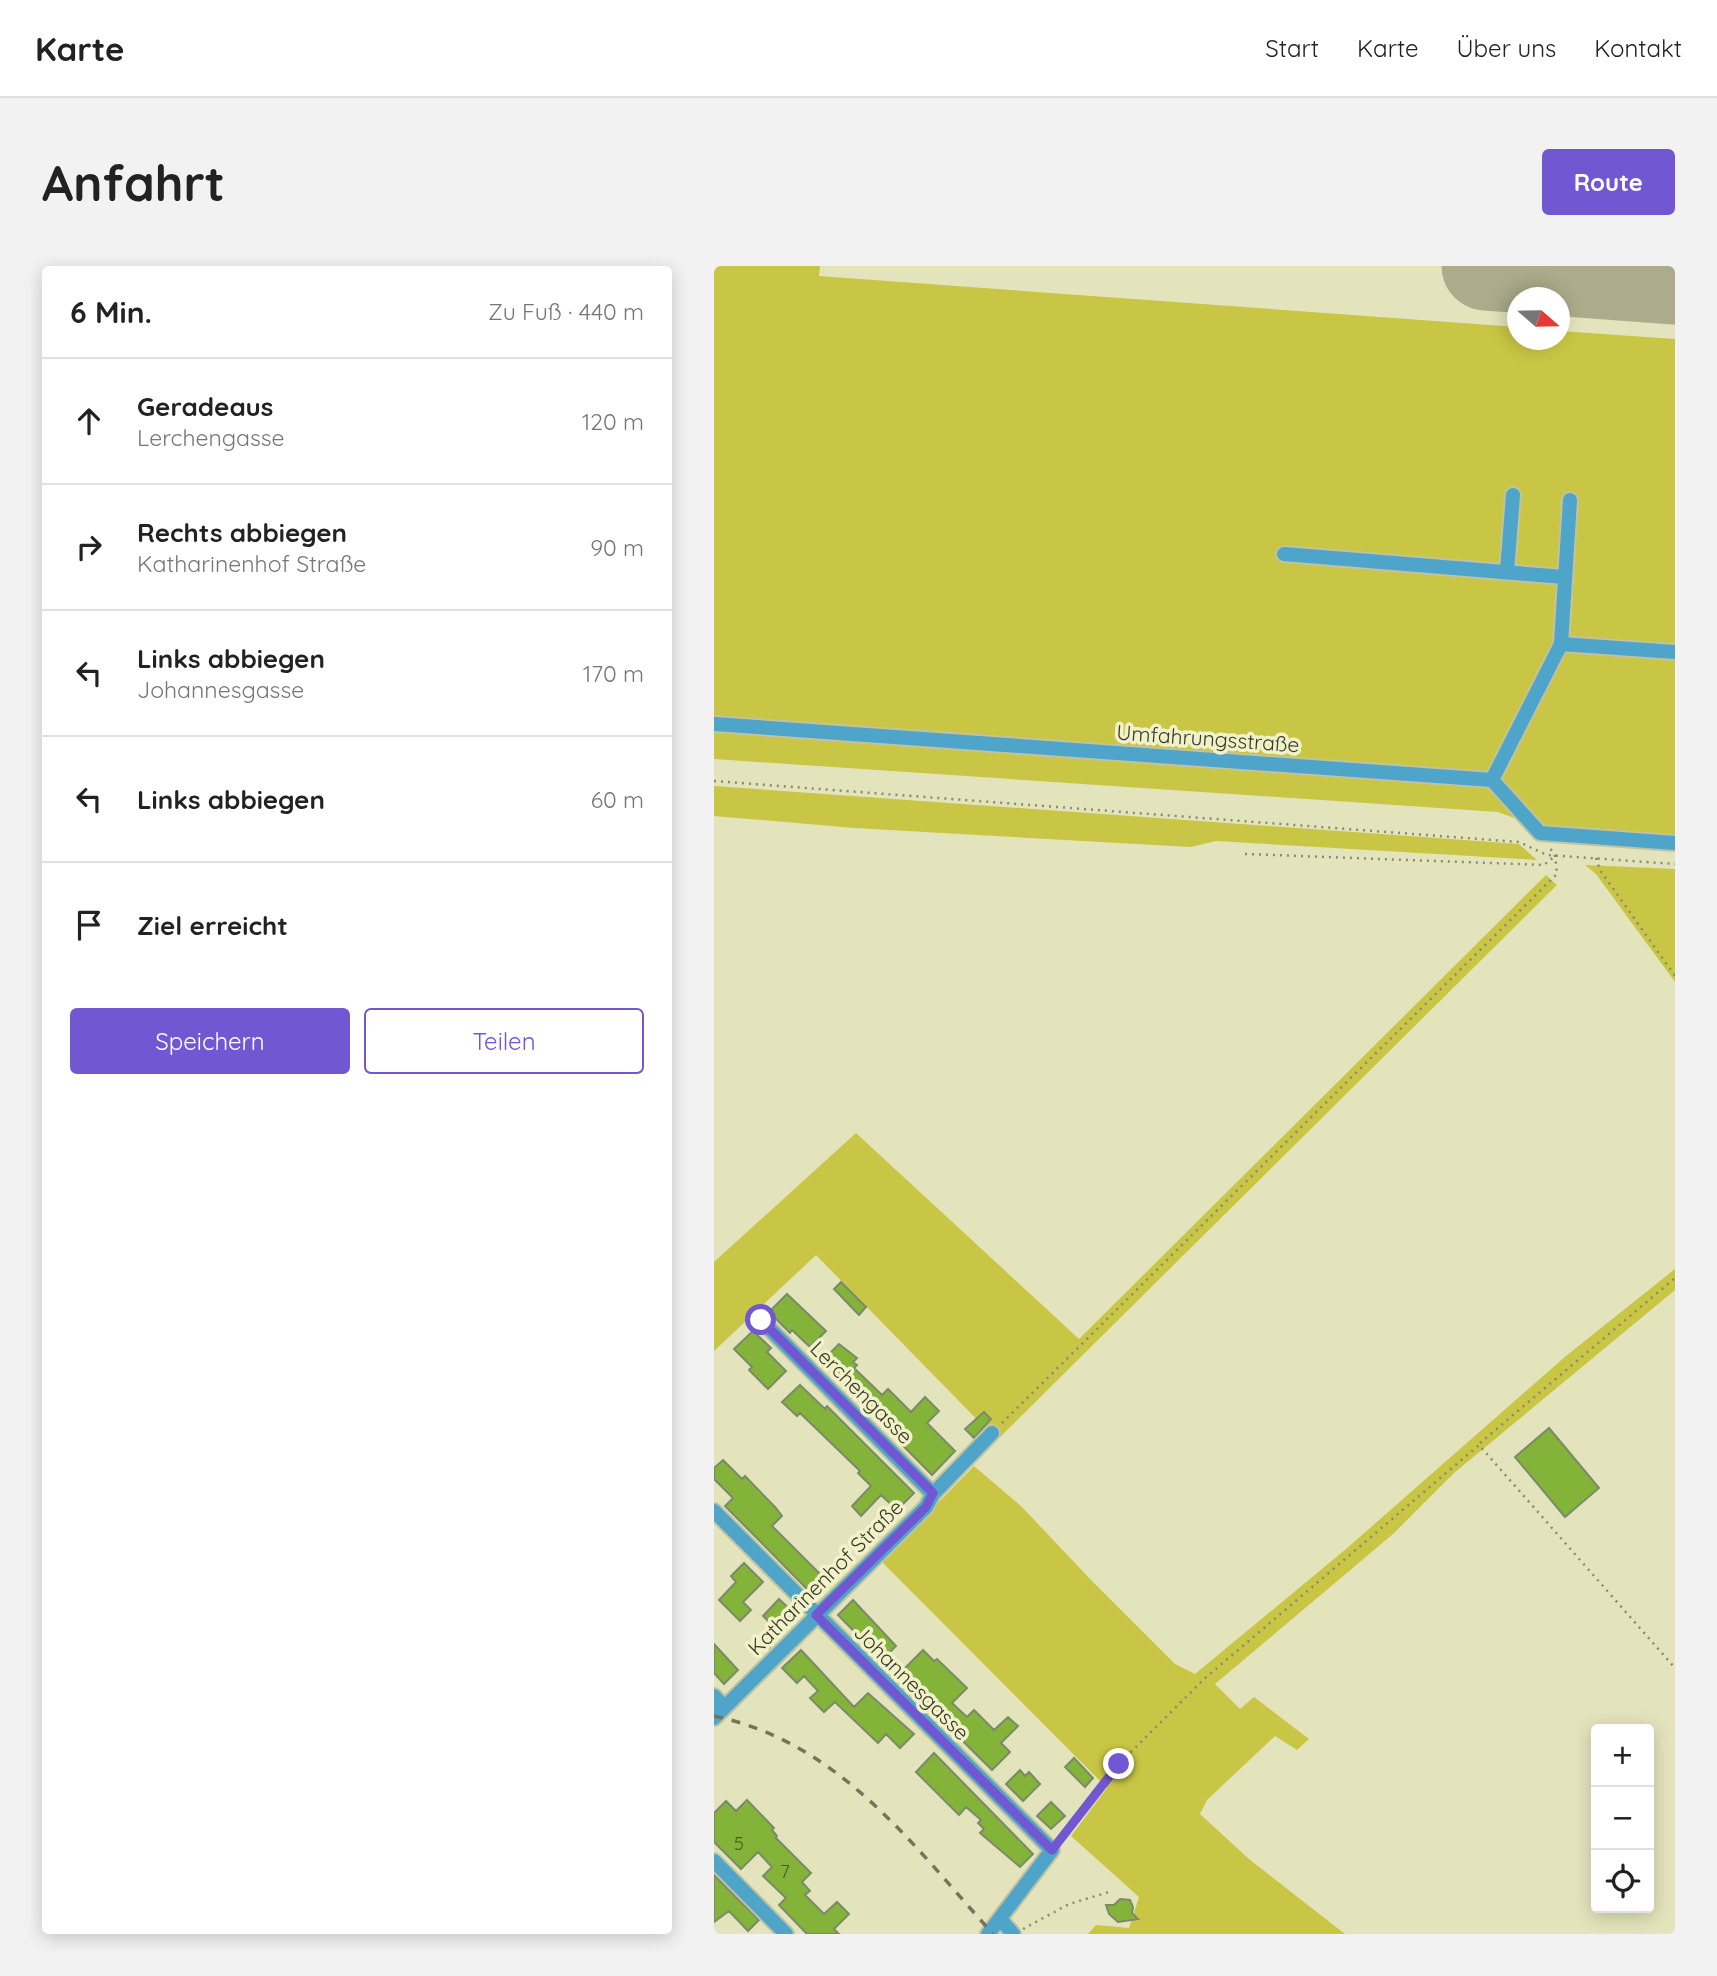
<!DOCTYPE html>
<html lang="de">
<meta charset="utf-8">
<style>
:root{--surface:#fff;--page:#f2f2f2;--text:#222;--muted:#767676;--line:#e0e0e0;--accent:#7158d2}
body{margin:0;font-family:Quicksand,sans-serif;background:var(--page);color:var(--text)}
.controls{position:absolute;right:21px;bottom:21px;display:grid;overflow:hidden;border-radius:7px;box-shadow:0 4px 18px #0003}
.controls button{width:63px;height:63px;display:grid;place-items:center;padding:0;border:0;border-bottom:2px solid var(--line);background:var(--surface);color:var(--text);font:35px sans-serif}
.compass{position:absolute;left:793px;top:21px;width:63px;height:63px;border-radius:50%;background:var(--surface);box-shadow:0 4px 18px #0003;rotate:110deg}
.stop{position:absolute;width:21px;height:21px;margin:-16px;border:5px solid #7158d2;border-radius:50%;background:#fff}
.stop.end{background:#7158d2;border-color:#fff;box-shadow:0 2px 7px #0008}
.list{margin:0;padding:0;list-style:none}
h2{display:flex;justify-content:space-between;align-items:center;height:91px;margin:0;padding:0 28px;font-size:30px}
h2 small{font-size:23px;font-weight:400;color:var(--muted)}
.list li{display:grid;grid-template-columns:46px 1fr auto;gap:21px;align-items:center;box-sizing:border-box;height:126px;padding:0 28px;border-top:2px solid var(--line)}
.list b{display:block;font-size:26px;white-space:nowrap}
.list p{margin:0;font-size:23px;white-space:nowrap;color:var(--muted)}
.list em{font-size:23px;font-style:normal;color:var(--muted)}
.actions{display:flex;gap:14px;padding:21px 28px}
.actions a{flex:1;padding:16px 0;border:2px solid var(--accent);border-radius:7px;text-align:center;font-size:24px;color:var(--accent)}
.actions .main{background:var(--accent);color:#fff}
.icon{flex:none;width:38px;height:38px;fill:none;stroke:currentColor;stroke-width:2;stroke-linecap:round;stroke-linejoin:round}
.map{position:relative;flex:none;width:961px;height:1668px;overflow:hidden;border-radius:7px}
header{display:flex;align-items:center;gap:42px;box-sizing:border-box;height:98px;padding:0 35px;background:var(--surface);border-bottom:2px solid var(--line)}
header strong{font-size:33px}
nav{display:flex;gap:38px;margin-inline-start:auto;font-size:24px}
.intro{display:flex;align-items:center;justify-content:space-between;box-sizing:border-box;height:168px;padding:0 42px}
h1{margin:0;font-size:49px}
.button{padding:18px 32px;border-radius:7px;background:var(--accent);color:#fff;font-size:24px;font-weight:700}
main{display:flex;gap:42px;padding:0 42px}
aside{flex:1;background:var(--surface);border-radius:7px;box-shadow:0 4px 18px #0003}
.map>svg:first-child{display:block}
</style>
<header>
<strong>Karte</strong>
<nav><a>Start</a><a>Karte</a><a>Über uns</a><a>Kontakt</a></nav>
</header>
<div class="intro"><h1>Anfahrt</h1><a class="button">Route</a></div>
<main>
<aside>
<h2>6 Min.<small>Zu Fuß · 440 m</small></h2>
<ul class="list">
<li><svg class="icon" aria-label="ahead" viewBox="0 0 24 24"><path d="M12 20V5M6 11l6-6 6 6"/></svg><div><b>Geradeaus</b><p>Lerchengasse</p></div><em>120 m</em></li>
<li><svg class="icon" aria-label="right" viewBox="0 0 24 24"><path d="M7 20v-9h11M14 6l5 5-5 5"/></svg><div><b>Rechts abbiegen</b><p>Katharinenhof Straße</p></div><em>90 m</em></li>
<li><svg class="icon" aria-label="left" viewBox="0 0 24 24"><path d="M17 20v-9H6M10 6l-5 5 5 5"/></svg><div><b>Links abbiegen</b><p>Johannesgasse</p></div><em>170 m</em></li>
<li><svg class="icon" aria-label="left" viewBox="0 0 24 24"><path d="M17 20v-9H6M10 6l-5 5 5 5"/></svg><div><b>Links abbiegen</b></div><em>60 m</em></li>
<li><svg class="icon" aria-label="arrive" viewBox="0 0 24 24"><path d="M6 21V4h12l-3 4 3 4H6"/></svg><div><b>Ziel erreicht</b></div></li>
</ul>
<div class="actions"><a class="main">Speichern</a><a>Teilen</a></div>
</aside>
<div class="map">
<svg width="961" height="1668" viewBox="0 0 961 1668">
<rect width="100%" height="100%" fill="#e3e4bc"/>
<!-- green -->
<path fill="#c9c645" d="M 0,0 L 106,0 L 105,10 L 803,61 L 804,74 L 846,74 L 846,65 L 961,73 L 961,572 L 830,563 L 784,546 L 0,493 Z
M 0,520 L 805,578 L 823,594 L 502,575 L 477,581 L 140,562 L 0,550 Z
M 871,599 L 961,603 L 961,716 L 882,608 Z
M 832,609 L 843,619 L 283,1174 L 102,989 L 0,1085 L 0,996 L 142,867 L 365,1073 Z
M 961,1003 L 961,1024 L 740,1207 L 679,1268 L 501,1418 L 526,1443 L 540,1431 L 595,1473 L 583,1484 L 561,1470 L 493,1534 L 486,1548 L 535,1593 L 631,1668 L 374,1668 L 382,1659 L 415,1662 L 425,1631 L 357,1570 L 393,1522 L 167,1295 L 260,1200 L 307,1240 L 377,1314 L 461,1398 L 481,1408 L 632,1283 L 852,1090 Z"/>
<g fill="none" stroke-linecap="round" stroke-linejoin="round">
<!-- runway -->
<path stroke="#acac8c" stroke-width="89" d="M 772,0 L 961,14"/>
</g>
<!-- building -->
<path fill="#83b339" stroke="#7b8b69" stroke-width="2" d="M 127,1016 L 152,1041 L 145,1049 L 120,1023 Z
M 73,1028 L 112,1065 L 96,1081 L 78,1064 L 76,1067 L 55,1046 Z
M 39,1065 L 57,1082 L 53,1086 L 72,1105 L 54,1123 L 35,1104 L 38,1101 L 20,1083 Z
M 125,1078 L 143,1092 L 139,1096 L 143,1099 L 140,1102 L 168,1129 L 174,1123 L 197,1146 L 211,1131 L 225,1145 L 213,1157 L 241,1185 L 218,1209 L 133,1123 L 135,1121 L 132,1116 L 109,1094 Z
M 86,1119 L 111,1143 L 113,1140 L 200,1227 L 183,1244 L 167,1229 L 147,1250 L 138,1240 L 157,1220 L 144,1207 L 146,1205 L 86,1147 L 83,1150 L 68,1136 Z
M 270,1146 L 277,1153 L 260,1172 L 251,1163 Z
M 835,1162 L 885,1222 L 851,1251 L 801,1191 Z
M 9,1194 L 28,1213 L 31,1210 L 61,1241 L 68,1250 L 58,1260 L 112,1314 L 98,1328 L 11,1240 L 19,1232 L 0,1213 L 0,1202 Z
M 30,1297 L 49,1316 L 29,1336 L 37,1344 L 26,1355 L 5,1334 L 22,1316 L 17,1310 Z
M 65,1333 L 80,1347 L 64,1364 L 49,1350 Z
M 139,1334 L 182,1380 L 168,1394 L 124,1349 Z
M 52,1365 L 62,1374 L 54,1383 L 44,1373 Z
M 0,1378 L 24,1404 L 10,1418 L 0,1407 Z
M 87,1384 L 140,1441 L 154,1427 L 200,1468 L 186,1482 L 172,1468 L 164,1477 L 121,1436 L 110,1446 L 96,1432 L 104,1425 L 90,1410 L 83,1417 L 68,1402 Z
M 209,1384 L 220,1395 L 223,1393 L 253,1422 L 238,1437 L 253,1451 L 260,1444 L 280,1464 L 294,1451 L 304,1460 L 287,1477 L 296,1486 L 278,1504 L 183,1410 Z
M 220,1487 L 319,1588 L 306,1601 L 266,1567 L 270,1563 L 264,1557 L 267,1554 L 252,1541 L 245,1549 L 202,1506 Z
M 360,1492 L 379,1512 L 371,1521 L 351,1501 Z
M 306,1504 L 311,1510 L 315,1506 L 326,1518 L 309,1535 L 292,1518 Z
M 33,1534 L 60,1562 L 58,1564 L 63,1570 L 62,1572 L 97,1607 L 88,1616 L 96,1625 L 91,1629 L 110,1648 L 123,1636 L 135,1648 L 120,1663 L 125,1668 L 93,1668 L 65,1639 L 72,1632 L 49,1610 L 58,1601 L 44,1586 L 27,1603 L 0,1576 L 0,1547 L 12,1535 L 22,1545 Z
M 337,1536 L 351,1550 L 337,1563 L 323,1550 Z
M 0,1609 L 45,1654 L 34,1665 L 15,1645 L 0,1656 Z
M 406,1633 L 416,1634 L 419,1641 L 418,1647 L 424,1653 L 404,1656 L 395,1648 L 392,1639 L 400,1639 Z"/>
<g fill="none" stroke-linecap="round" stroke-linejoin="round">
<!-- minor casing -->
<g stroke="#c1c29f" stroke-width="18">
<path id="minor" d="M 570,288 L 850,311
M 793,305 L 799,229
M 847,378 L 856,234
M 0,458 L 778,514 L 826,567 L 961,577
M 778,514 L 847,378 L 961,386
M 47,1054 L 219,1228
M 0,1245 L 338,1584 L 274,1668
M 0,1430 L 10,1441
M 0,1452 L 212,1241 L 219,1228 L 278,1167
M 0,1595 L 72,1668
M 287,1654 L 299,1668"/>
</g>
<!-- path -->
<path stroke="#8a8a6f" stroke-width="2.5" stroke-dasharray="2 5" stroke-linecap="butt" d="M 0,515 L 805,576 L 833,589 L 961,598
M 531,588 L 830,599 L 841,590
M 882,592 L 886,604 L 961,710
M 288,1157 L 843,608 L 841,590 L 836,582
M 766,1177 L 961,1012
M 347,1574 L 405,1498 L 490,1413 L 765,1179 L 961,1402
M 309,1663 L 355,1638 L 395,1626"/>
<!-- minor -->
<use href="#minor" stroke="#4fa5c9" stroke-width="14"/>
<!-- rail -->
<path stroke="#75755d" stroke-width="3.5" stroke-dasharray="9 9" stroke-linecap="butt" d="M 0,1450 C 125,1476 198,1578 279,1668"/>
</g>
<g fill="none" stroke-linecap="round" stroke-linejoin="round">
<!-- route -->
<path stroke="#7158d2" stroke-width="9" d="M 47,1054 L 219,1227 L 212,1241 L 102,1349 L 338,1584 L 405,1498"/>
</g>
<g text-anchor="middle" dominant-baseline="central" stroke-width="7" stroke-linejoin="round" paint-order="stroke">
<!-- number labels -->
<g font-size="18" fill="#4c582d">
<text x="25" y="1577">5</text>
<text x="71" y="1605">7</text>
</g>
<!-- street labels -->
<g font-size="21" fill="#393929" stroke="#f1f2c9">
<text transform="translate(494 472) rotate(4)">Umfahrungsstraße</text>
<text transform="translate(148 1126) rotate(45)">Lerchengasse</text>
<text transform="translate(111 1311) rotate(-45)">Katharinenhof Straße</text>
<text transform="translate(198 1416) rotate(45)">Johannesgasse</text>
</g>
</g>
</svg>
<div class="controls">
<button>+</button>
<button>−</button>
<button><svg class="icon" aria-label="locate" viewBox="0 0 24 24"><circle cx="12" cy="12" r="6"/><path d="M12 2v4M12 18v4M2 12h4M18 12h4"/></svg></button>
</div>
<svg class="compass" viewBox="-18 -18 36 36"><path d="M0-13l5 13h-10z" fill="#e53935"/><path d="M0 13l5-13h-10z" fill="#767676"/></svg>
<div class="stop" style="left:47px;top:1054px"></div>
<div class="stop end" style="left:405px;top:1498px"></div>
</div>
</main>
